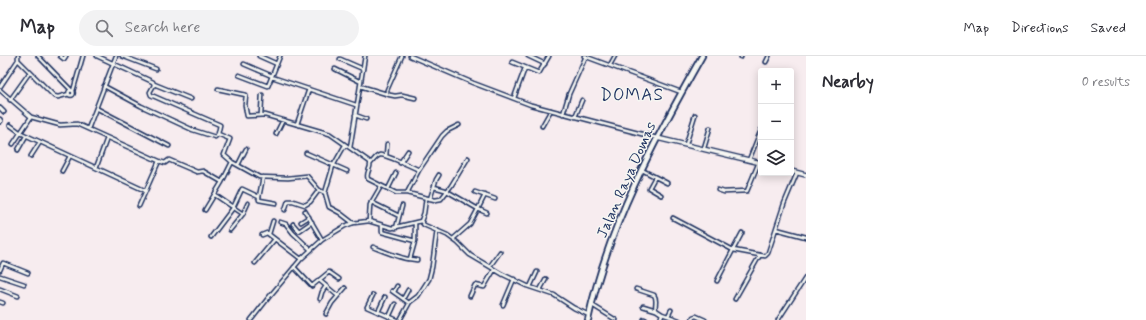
<!DOCTYPE html>
<meta charset="utf-8">
<style>
:root{--surface:#fff;--page:#f2f2f3;--text:#2b2b33;--muted:#7c7c81;--line:#e1e1e2}
body{margin:0;font-family:Mynerve,sans-serif;background:var(--page);color:var(--text)}
.controls{position:absolute;right:12px;top:12px;display:grid;overflow:hidden;border-radius:4px;box-shadow:0 2px 10px #0003}
.controls button{width:36px;height:36px;display:grid;place-items:center;padding:0;border:0;border-bottom:1px solid var(--line);background:var(--surface);color:var(--text);font:20px sans-serif}
.list{margin:0;padding:0;list-style:none}
h2{display:flex;justify-content:space-between;align-items:center;height:52px;margin:0;padding:0 16px;font-size:17px}
h2 small{font-size:13px;font-weight:400;color:var(--muted)}
.icon{flex:none;width:22px;height:22px;fill:none;stroke:currentColor;stroke-width:2;stroke-linecap:round;stroke-linejoin:round}
.map{position:relative;flex:none;width:806px;height:264px;overflow:hidden}
header{display:flex;align-items:center;gap:24px;box-sizing:border-box;height:56px;padding:0 20px;background:var(--surface);border-bottom:1px solid var(--line)}
header strong{font-size:19px}
nav{display:flex;gap:22px;margin-inline-start:auto;font-size:14px}
.search{width:280px;height:36px;background:var(--page);display:flex;align-items:center;gap:10px;box-sizing:border-box;padding:0 14px;border-radius:22px;color:var(--muted);font-size:15px}
main{display:flex}
aside{flex:1;background:var(--surface)}
.map>svg:first-child{display:block}
</style>
<header>
<strong>Map</strong>
<div class="search"><svg class="icon" aria-label="search" viewBox="0 0 24 24"><circle cx="10" cy="10" r="6"/><path d="M15 15l6 6"/></svg>Search here</div>
<nav><a>Map</a><a>Directions</a><a>Saved</a></nav>
</header>
<main>
<div class="map">
<svg width="806" height="264" viewBox="0 0 806 264">
<rect width="100%" height="100%" fill="#f7ecef"/>
<filter id="ink" filterUnits="userSpaceOnUse"><feTurbulence type="fractalNoise" baseFrequency=".025" numOctaves="2"/><feDisplacementMap in="SourceGraphic" scale="8" xChannelSelector="R" yChannelSelector="G"/><feConvolveMatrix kernelMatrix="1 2 1 2 8 2 1 2 1" color-interpolation-filters="sRGB"/></filter>
<g filter="url(#ink)">
<g fill="none" stroke-linecap="round" stroke-linejoin="round">
<!-- street casing -->
<g stroke="#1b2f5e" stroke-width="5.5">
<path id="street" d="M 38,0 L 71,34
M 60,0 L 64,3 L 66,0
M 97,0 L 153,26 L 154,29 L 150,36 L 151,39 L 220,69 L 218,78 L 230,83 L 224,99 L 232,106 L 259,121 L 288,122 L 307,120 L 319,134 L 325,137 L 329,151 L 340,157 L 353,167
M 122,0 L 156,13
M 259,0 L 277,8
M 410,0 L 473,27 L 531,49 L 657,82
M 528,0 L 545,8
M 584,0 L 681,36
M 741,1 L 741,0
M 340,3 L 363,13
M 18,4 L 54,40 L 58,41 L 69,38
M 512,6 L 539,17 L 549,0
M 766,6 L 769,0
M 244,8 L 272,20
M 610,9 L 615,0
M 335,13 L 361,26
M 239,19 L 268,30 L 280,0
M 272,21 L 356,49
M 154,28 L 191,43
M 104,30 L 141,50 L 193,74 L 215,81 L 218,78
M 360,30 L 390,39 L 395,40 L 402,39 L 415,42
M 0,31 L 18,4 L 18,0
M 218,33 L 246,39 L 245,49 L 247,60 L 265,59 L 330,78 L 370,106 C 372,112 365,117 368,123 L 396,137 L 407,137 L 435,144 L 441,143 L 451,130 L 468,102
M 0,34 L 31,61 L 60,69 L 77,68 L 159,105 L 139,150
M68.5 37a2.5 2.5 0 1 1 5 0a2.5 2.5 0 1 1-5 0Z
M 73,35 L 83,0
M 387,38 L 387,34 L 402,0
M 514,42 L 525,12
M 10,44 L 30,16
M 0,52 L 4,56
M 96,52 L 169,90
M 261,58 L 262,39
M 563,58 L 569,38 L 586,0
M 355,59 L 366,63
M 575,61 L 582,44
M 0,63 L 1,65 L 0,66
M 297,68 L 309,33
M 10,69 L 21,77 L 146,135
M 542,70 L 551,54
M 88,73 L 116,0
M 276,78 L 283,64
M 13,88 L 31,61
M 686,88 L 695,59
M 350,92 L 365,0
M 704,92 L 710,72
M 18,94 L 26,80
M 306,97 L 347,115
M 31,100 L 40,86
M 386,100 L 387,88
M 749,104 L 761,74
M 159,105 L 165,107 L 169,104 L 197,116 L 203,115 L 222,126
M 371,107 C 374,104 376,100 380,99 C 384,98 413,111 419,114
M 400,107 L 408,95
M 238,109 L 246,93
M 96,112 L 107,82
M 642,114 L 667,127
M 62,115 L 70,100
M 655,121 L 649,132 L 661,139
M 434,131 L 445,134 L 478,153 L 470,168 L 453,183
M 388,133 L 396,117
M 718,134 L 724,136 L 747,135 L 759,106
M 475,136 L 495,143
M 325,137 L 333,110 L 345,89
M 407,137 L 419,114 L 442,80 L 447,75 L 459,69
M 215,139 L 243,158
M 485,139 L 478,153 L 487,157
M 259,141 L 259,144 L 276,147
M 430,143 L 436,124 L 439,119
M 371,146 L 399,160
M 205,154 L 222,126 L 232,106
M 285,154 L 288,145 L 293,145 L 305,149 L 310,146 L 319,134
M 305,155 L 322,184
M 673,162 L 733,194 L 765,200 L 768,197 L 784,148 L 797,117
M 369,165 L 370,149 L 381,130
M 421,165 L 424,157 L 426,142
M 280,166 L 286,168 L 293,177 L 311,194
M 301,166 L 309,161
M 293,168 L 299,175 L 312,166
M 382,170 L 382,176 L 415,185 L 415,167
M 396,172 L 402,150
M 776,173 L 806,181
M 230,174 L 243,158 L 248,147
M 269,178 L 273,165
M 262,179 L 267,177 L 301,203
M 211,181 L 233,152 L 242,133 L 259,141 L 263,121
M 415,185 L 410,203 L 417,204
M 373,191 C 381,194 404,204 410,203
M 733,194 L 742,177
M 255,207 L 275,183
M 490,210 L 500,196
M 294,211 L 312,230 L 329,216 L 339,223
M 0,214 L 3,207 L 28,217
M 0,220 L 24,228
M 319,224 L 338,240 L 332,247 L 326,258
M 717,225 L 733,194
M 530,231 L 537,216
M 0,233 L 18,240
M 636,233 L 654,239 C 658,244 654,249 656,254
M 540,234 L 546,223
M 392,235 L 409,247
M 394,236 L 397,230
M 373,239 L 367,251 L 397,264
M 338,240 L 345,232
M 470,240 L 475,229 L 484,231 L 494,214
M 320,243 L 322,236 L 326,230
M 403,243 L 408,234
M 735,243 L 760,199
M 0,246 L 3,247
M 503,249 L 514,223
M 592,249 L 616,264
M 643,250 L 656,254 L 662,258 L 660,264
M 378,256 L 385,241
M 662,258 L 679,264
M 668,260 L 671,254
M 389,261 L 395,248
M 644,263 L 646,264
M 251,264 L 269,241 L 301,203 L 322,184 L 345,170 L 353,167 L 369,165 L 392,172 L 421,165 L 424,169 L 447,179 L 458,187 L 470,199 L 502,218 L 527,230 L 554,239 L 574,252 L 589,259
M 400,264 L 410,246 L 418,240 L 429,223 L 432,211 L 437,174
M 692,264 L 693,261 L 696,260 L 705,264
M 778,264 L 806,221"/>
</g>
<!-- secondary casing -->
<g stroke="#1b2f5e" stroke-width="6">
<path id="secondary" d="M 657,82 L 761,107
M 791,115 L 806,119"/>
</g>
<!-- highway casing -->
<g stroke="#1b2f5e" stroke-width="8">
<path id="highway" d="M 588,264 C 608,170 655,83 702,0"/>
</g>
<!-- street -->
<use href="#street" stroke="#f6f6f2" stroke-width="2.5"/>
<!-- secondary -->
<use href="#secondary" stroke="#f6f6f2" stroke-width="3.5"/>
<!-- highway -->
<use href="#highway" stroke="#f6f6f2" stroke-width="4.5"/>
</g>
</g>
<g text-anchor="middle" dominant-baseline="central" stroke-width="3" stroke-linejoin="round" paint-order="stroke">
<!-- street labels -->
<g font-size="15" fill="#1b2f5e" stroke="#f6f6f2">
<text transform="translate(627 124) rotate(-66)">Jalan Raya Domas</text>
</g>
<!-- quarter labels -->
<g font-size="17" letter-spacing="1" fill="#1b2f5e" stroke="#f6f6f2">
<text x="632" y="39">DOMAS</text>
</g>
</g>
</svg>
<div class="controls">
<button>+</button>
<button>−</button>
<button><svg class="icon" aria-label="layers" viewBox="0 0 24 24"><path d="M12 4l9 5-9 5-9-5zM3 14l9 5 9-5"/></svg></button>
</div>
</div>
<aside>
<h2>Nearby<small>0 results</small></h2>
<ul class="list">
</ul>
</aside>
</main>
